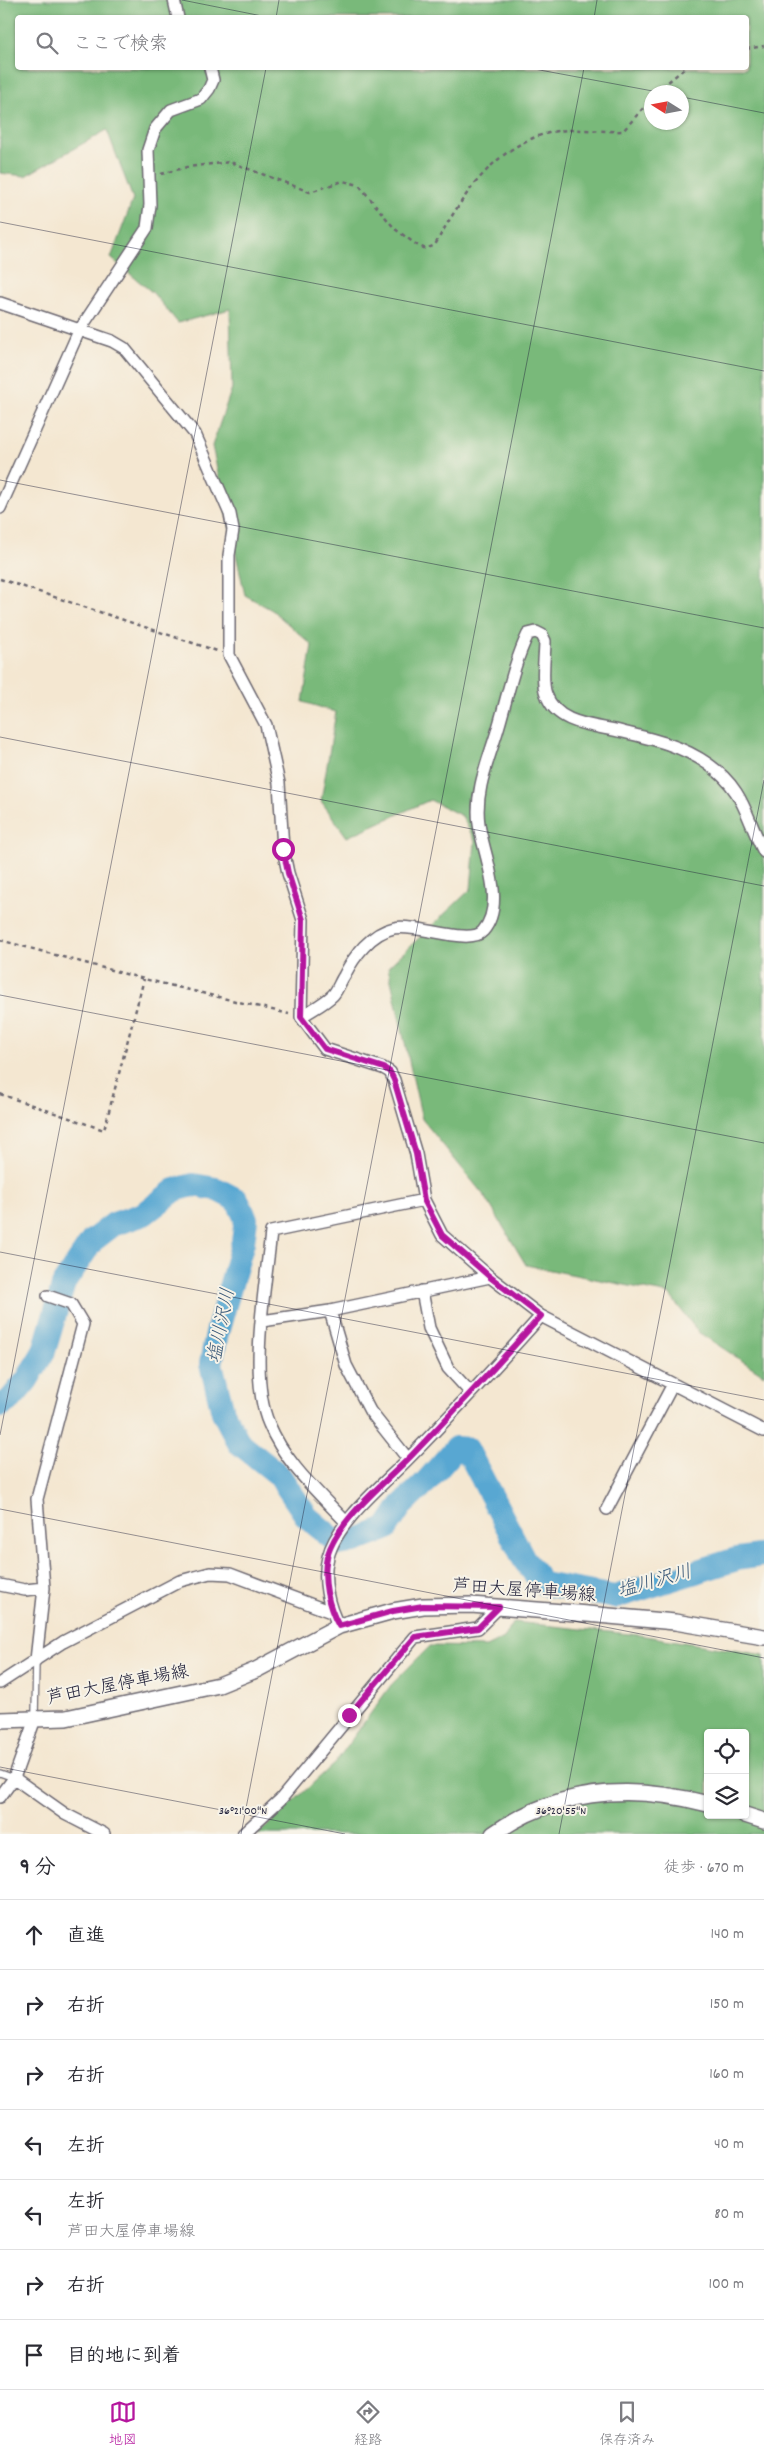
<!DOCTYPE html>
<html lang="ja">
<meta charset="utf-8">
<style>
:root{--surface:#fff;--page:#f7f7f7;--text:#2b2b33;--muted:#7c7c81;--line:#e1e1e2;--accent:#b5179e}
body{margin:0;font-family:Dekko,"Klee One",sans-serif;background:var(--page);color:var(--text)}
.controls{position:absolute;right:15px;bottom:15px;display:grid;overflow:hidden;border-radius:5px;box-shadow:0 1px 4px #0004}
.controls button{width:45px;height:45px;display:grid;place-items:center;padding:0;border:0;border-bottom:1px solid var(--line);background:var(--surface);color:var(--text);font:25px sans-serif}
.compass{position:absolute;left:644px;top:85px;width:45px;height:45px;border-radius:50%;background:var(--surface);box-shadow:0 1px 4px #0004;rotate:281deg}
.stop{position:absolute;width:15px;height:15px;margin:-11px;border:4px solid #b5179e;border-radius:50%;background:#fff}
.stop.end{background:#b5179e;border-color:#fff;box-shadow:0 1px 5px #0008}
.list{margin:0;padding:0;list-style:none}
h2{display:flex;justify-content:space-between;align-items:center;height:65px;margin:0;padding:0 20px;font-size:21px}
h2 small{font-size:16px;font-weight:400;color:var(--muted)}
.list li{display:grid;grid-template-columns:32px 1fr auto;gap:15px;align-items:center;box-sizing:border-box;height:70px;padding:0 20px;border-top:1px solid var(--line)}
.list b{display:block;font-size:19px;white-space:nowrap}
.list p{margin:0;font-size:16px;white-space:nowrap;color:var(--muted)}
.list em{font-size:16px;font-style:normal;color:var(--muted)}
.icon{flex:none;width:28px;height:28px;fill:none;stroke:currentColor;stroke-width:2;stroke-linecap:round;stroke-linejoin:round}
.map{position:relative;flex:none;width:764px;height:1834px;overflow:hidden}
.search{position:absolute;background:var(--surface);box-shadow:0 1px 4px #0004;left:15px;right:15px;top:15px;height:55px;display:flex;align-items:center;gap:12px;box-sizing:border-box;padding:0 18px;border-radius:5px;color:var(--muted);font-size:19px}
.sheet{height:555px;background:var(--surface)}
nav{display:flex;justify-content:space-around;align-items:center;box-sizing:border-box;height:70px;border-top:1px solid var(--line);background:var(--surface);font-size:14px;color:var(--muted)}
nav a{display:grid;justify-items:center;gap:2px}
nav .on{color:var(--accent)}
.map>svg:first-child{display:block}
</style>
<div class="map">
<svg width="764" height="1834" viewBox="0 0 764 1834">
<rect width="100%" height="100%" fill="#f7f3e8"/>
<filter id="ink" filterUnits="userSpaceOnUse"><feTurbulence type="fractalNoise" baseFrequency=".02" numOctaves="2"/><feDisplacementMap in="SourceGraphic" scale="10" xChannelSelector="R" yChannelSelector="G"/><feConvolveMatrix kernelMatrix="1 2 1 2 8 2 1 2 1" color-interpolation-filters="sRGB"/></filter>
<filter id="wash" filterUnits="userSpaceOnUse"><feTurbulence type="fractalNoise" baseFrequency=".0096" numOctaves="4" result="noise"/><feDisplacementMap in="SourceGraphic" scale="20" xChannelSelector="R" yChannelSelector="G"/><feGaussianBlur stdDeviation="1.12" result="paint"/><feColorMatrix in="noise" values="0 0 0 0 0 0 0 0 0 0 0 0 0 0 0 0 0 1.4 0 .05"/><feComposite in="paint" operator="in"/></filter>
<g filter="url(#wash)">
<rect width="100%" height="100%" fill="#f4e7d1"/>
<!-- forest -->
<path fill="#79b97a" stroke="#4e6e5a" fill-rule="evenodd" d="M 0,0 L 764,0 L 764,1375 L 698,1332 L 669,1294 L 526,1265 L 486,1198 L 422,1119 L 388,967 L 471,889 L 475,841 L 462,816 L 430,800 L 347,837 L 321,801 L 336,712 L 303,702 L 312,645 L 272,610 L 245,595 L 212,446 L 232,388 L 230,309 L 178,323 L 153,293 L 111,258 L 133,199 L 107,130 L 25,176 L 0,173 ZM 18,18 L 746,18 L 746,68 L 18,68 ZM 652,92 L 682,92 L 682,122 L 652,122 Z
M 514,1622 L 639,1635 L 764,1655 L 764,1834 L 258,1834 L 335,1763 L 391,1685 L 430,1646 L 486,1647 L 504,1638 ZM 708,1733 L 745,1733 L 745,1815 L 708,1815 Z"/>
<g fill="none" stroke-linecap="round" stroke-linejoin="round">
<!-- river -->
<path stroke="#58a7d2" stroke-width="24" d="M 0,1406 L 11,1399 L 27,1380 L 44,1351 L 64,1283 L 92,1241 L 114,1224 L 144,1214 L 175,1190 L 193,1185 L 216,1189 L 237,1200 L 246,1219 L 243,1242 L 217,1333 L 211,1364 L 223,1412 L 239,1443 L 279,1475 L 307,1517 L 339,1544 L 355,1541 L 386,1529 L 401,1506 L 426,1482 L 456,1448 L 467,1449 L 525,1561 L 543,1584 L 615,1597 L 737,1559 L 764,1555"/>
</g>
</g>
<g filter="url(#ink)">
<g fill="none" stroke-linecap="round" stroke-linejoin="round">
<!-- lane casing -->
<g stroke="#6c6770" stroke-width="8">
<path id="lane" d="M 35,1717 L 36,1660
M 0,1773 L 14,1778"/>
</g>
<!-- street casing -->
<g stroke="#6c6770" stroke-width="14">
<path id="street" d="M 174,0 L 178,18
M 0,303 L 112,341 L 124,348 L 195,434 L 230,514 L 233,530 L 229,555 L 229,655 L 266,725 L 279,783 L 283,849 L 288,873 L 303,920 L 301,1017 L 325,1049 L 383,1068 L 390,1072 L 394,1080 L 416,1154 L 424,1200 L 442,1235 L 490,1277 L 541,1316 L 764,1431
M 0,508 L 79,331 L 147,228 L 150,205 L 148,150 L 155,129 L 171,110 L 201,99 L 209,89 L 213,80 L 210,68
M 301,1017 C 311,1010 324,1004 333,995 C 337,991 340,982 344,976 C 354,956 371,933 394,928 C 416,923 470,946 483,931 C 507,903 483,854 479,824 C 474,790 490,757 499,725 C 508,694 514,663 528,634 L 536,632 L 542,635 L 545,641 C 545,654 541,682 546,694 C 557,726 596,725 623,732 C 653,739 683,746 708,764 C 745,790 745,816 764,852
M 422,1291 L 429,1328 L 448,1368 L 471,1393
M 330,1311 L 346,1365 L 370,1411 L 408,1459
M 262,1321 L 330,1311 L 490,1277
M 607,1509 L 673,1384
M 346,1522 C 318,1492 285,1463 269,1424 C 248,1377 266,1284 271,1232 L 424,1200
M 0,1585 L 25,1590 L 44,1588 L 36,1660
M 44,1588 L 37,1499 L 83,1324 L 71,1304 L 48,1296
M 339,1626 C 328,1607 322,1579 328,1557 C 337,1521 384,1484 409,1458 C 454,1412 498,1364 541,1316
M 0,1683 L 63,1642 L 180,1581 L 210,1573 L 230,1574 L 331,1612
M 14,1778 L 65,1814 L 104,1834
M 0,1797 L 14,1778 L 35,1719
M 243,1834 L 281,1799 L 415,1637 L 478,1628 L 499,1607"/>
</g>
<!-- secondary casing -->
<g stroke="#6c6770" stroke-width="18">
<path id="secondary" d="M 0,1720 L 66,1718 L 219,1685 L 256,1670 L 339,1626 L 393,1611 L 423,1606 L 471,1605 L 576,1613 L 675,1622 L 764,1637
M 745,1815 L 764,1821
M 493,1834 C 558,1788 633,1784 708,1804"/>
</g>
<!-- path -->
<path stroke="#6c6770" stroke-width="2.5" stroke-dasharray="4 4" stroke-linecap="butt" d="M 746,49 L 764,46
M 656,92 L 685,68
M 161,174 L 187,167 L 230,162 L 310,192 L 343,181 L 359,185 L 395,229 L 417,245 L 426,249 L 435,245 C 462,196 497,141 558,131 C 578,128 602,132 623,131 L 652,98
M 0,579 L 217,651
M 0,940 L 144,979 L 289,1014
M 0,1094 L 104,1130 L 144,979"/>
<!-- lane -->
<use href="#lane" stroke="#fff" stroke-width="5.5"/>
<!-- street -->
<use href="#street" stroke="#fff" stroke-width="11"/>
<!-- secondary -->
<use href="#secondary" stroke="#fff" stroke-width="15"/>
</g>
</g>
<g fill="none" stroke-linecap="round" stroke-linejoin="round" filter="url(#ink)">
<!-- route -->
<path stroke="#b5179e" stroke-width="6" d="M 283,849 L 288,873 L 303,920 L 301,1017 L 325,1049 L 384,1068 L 390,1072 L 394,1080 L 416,1154 L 424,1200 L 442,1235 L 490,1277 L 541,1316 C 499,1363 456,1409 412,1455 C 386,1482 337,1520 327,1557 C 322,1579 328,1607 339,1626 L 393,1611 L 423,1606 L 499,1607 L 478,1628 L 415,1637 L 349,1715"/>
</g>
<!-- ticks -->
<path fill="none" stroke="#22223b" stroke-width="1" stroke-opacity="0.45" d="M 182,0 L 272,18M 276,18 L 279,0M 594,18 L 597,0M 529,68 L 658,92M 682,97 L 764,113M 0,222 L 764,371M 0,480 L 764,628M 0,737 L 764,886M 0,995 L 764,1143M 0,1252 L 764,1400M 0,1435 L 266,68M 0,1509 L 764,1658M 0,1767 L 345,1834M 241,1834 L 584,68M 559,1834 L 764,780"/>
<g text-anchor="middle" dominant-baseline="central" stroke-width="4" stroke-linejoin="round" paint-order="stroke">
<!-- street labels -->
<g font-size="18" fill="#22223b" stroke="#f7f3e8">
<text transform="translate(524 1592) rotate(4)">芦田大屋停車場線</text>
<text transform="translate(118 1686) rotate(-11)">芦田大屋停車場線</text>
</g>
<!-- water labels -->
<g font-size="19" font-style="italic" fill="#385777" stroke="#f7f3e8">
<text transform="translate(223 1326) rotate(-79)">塩川沢川</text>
<text transform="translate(655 1583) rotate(-16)">塩川沢川</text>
</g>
</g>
<g font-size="12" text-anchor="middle" fill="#22223b" stroke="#f7f3e8" stroke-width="4" stroke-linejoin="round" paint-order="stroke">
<text x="243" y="1814">36°21'00"N</text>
<text x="561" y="1814">36°20'55"N</text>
</g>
</svg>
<div class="controls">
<button><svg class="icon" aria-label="locate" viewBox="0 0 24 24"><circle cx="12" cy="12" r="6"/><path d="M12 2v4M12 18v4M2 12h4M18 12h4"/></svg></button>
<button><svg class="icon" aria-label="layers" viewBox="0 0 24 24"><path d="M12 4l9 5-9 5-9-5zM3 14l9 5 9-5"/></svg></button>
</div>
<svg class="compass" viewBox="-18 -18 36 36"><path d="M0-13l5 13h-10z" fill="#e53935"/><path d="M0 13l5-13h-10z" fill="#7c7c81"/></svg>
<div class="stop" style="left:283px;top:849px"></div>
<div class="stop end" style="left:349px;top:1715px"></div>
<div class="search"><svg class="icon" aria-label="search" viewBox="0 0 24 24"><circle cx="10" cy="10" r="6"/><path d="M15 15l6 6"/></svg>ここで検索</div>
</div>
<section class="sheet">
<h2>9 分<small>徒歩 · 670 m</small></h2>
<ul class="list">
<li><svg class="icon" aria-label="ahead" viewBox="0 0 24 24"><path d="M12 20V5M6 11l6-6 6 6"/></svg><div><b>直進</b></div><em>140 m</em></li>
<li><svg class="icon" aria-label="right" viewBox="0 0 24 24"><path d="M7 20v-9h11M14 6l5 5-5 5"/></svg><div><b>右折</b></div><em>150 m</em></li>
<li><svg class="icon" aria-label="right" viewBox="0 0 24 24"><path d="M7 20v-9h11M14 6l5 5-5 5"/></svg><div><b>右折</b></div><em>160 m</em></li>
<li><svg class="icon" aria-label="left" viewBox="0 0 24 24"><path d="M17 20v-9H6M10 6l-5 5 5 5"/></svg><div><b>左折</b></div><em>40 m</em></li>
<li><svg class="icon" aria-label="left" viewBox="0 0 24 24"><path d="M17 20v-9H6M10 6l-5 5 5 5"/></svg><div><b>左折</b><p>芦田大屋停車場線</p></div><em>80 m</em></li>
<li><svg class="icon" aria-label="right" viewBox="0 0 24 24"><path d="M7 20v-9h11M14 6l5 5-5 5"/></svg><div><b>右折</b></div><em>100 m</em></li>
<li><svg class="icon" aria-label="arrive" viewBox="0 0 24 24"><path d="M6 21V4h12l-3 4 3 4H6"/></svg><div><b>目的地に到着</b></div></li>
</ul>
</section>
<nav>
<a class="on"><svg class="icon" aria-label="map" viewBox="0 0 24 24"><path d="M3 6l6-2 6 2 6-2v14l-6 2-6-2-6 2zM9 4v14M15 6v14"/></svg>地図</a>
<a><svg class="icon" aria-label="directions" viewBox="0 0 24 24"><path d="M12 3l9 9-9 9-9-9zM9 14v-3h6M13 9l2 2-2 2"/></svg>経路</a>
<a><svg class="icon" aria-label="saved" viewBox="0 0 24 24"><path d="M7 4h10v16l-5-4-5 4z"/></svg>保存済み</a>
</nav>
